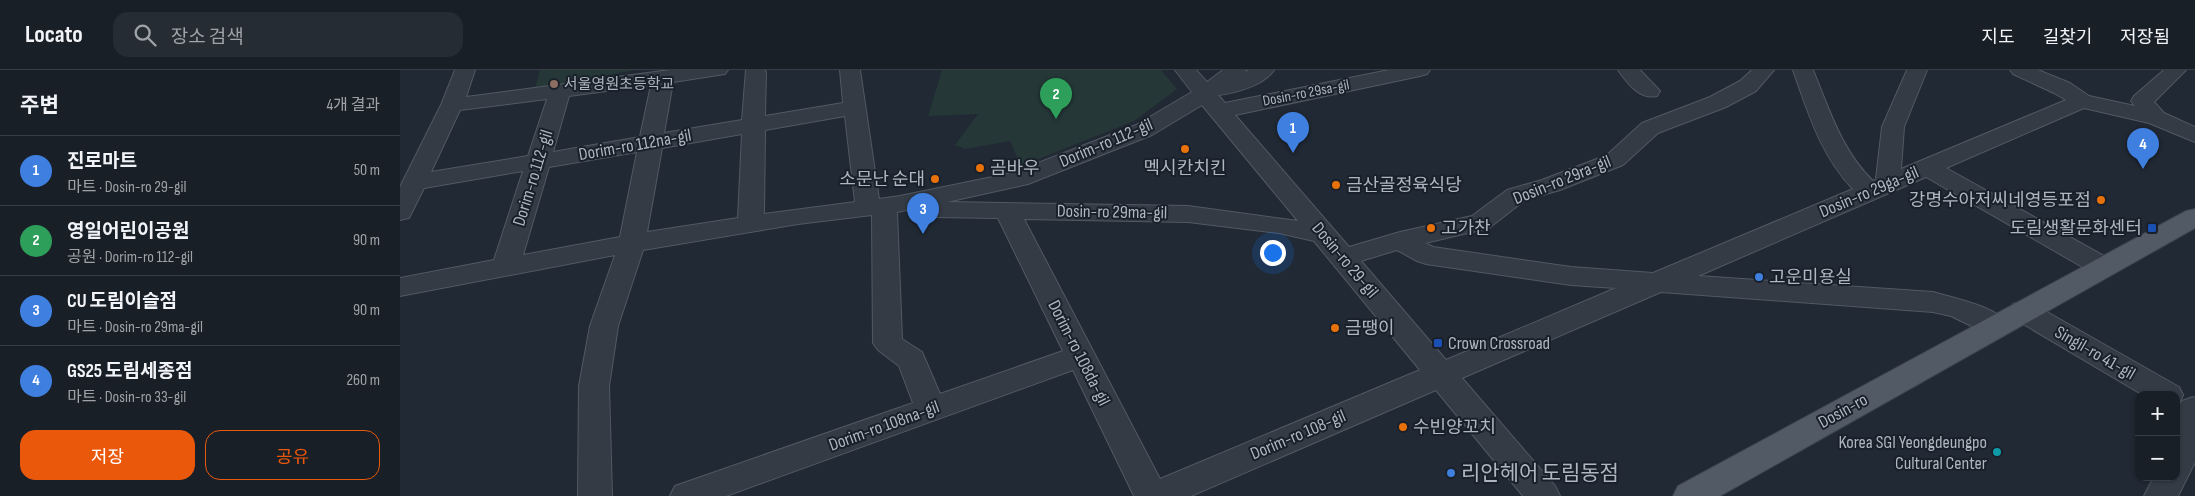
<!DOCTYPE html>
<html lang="ko">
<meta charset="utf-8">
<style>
:root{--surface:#191f27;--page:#262c33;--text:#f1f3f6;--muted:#9fa2a7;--line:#373d44;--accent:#ea580c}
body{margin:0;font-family:"Sofia Sans Condensed","Noto Sans KR",sans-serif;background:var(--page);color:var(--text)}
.controls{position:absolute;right:15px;bottom:15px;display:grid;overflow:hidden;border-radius:10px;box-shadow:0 1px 4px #0004}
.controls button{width:45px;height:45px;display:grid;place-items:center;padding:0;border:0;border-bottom:1px solid var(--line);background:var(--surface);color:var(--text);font:25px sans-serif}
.you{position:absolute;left:872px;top:182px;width:18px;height:18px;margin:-12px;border:4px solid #fff;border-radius:50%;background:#1a73e8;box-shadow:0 0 0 8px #1a73e833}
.badge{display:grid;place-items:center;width:32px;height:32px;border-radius:50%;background:var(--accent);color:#fff;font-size:16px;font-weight:700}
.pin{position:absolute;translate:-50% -41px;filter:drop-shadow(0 1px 2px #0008)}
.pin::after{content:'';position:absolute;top:26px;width:18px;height:15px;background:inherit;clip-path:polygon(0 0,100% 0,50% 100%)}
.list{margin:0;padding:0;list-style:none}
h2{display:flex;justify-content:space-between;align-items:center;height:65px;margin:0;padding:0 20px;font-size:21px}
h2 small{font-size:16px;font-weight:400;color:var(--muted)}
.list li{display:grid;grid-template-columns:32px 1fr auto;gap:15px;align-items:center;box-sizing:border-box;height:70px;padding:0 20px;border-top:1px solid var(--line)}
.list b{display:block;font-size:19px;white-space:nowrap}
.list p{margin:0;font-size:16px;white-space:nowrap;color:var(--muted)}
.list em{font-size:16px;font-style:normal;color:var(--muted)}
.actions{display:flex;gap:10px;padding:15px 20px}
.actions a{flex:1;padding:11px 0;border:1px solid var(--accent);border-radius:15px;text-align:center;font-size:18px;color:var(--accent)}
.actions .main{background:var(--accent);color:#fff}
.icon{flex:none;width:28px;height:28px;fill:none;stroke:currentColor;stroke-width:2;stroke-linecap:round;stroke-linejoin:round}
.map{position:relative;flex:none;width:1795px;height:426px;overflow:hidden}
header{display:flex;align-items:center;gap:30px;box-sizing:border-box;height:70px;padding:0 25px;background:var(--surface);border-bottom:1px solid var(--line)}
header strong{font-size:24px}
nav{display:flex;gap:28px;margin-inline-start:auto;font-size:18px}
.search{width:350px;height:45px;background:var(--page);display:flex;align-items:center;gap:12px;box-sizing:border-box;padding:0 18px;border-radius:15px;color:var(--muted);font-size:19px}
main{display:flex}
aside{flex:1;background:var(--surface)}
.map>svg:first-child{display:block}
</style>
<header>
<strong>Locato</strong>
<div class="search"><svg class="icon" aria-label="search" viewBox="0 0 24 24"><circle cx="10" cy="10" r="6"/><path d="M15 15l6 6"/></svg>장소 검색</div>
<nav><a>지도</a><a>길찾기</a><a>저장됨</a></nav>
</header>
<main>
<aside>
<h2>주변<small>4개 결과</small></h2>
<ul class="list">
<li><span class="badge" style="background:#3f7fe0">1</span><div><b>진로마트</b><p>마트 · Dosin-ro 29-gil</p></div><em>50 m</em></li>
<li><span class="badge" style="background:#2e9e5b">2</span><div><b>영일어린이공원</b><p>공원 · Dorim-ro 112-gil</p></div><em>90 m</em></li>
<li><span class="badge" style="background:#3f7fe0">3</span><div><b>CU 도림이슬점</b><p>마트 · Dosin-ro 29ma-gil</p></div><em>90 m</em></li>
<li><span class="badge" style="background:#3f7fe0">4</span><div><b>GS25 도림세종점</b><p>마트 · Dosin-ro 33-gil</p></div><em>260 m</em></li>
</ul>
<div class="actions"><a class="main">저장</a><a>공유</a></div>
</aside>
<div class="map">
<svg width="1795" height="426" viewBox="0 0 1795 426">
<rect width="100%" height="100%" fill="#212934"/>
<!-- green -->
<path fill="#253737" d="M 140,0 L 236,0 L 135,18 Z
M 542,0 L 761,0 L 777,19 L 734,51 L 621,96 L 610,71 L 565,79 L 555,75 L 578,44 L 528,46 Z"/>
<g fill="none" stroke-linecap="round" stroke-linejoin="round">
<!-- minor casing -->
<g stroke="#515963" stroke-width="2">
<path id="minor" d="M 55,0 L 75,0 L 66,27 L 270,0 L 328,0 L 325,4 L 273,12 L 264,63 L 342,50 L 346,0 L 364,0 L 366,2 L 365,46 L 443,33 L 440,0 L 460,0 L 479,129 L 500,126 L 612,103 L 736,55 L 792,22 L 775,0 L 796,0 L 807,12 L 823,0 L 846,0 L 845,2 L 849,0 L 874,0 C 864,15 836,23 818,25 L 825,33 L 989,0 L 1030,0 L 1027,4 L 1020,6 L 835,45 L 949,177 L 1000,162 L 1072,146 L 1107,120 L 1142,110 L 1207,85 L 1242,53 L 1310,27 L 1340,11 L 1352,0 L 1374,0 L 1356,21 L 1326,37 L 1258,63 L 1223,95 L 1160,120 L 1125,130 L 1089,158 L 1025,173 L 1033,177 L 1171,197 L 1253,203 L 1453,119 C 1421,86 1408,42 1393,0 L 1413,0 C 1429,39 1442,81 1473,111 L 1476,109 L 1482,57 L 1507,0 L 1527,0 L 1504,57 L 1501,99 L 1666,30 L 1654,23 L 1613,4 L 1610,0 L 1638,0 L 1670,13 L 1689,26 L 1735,36 L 1731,31 L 1734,26 L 1764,0 L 1786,0 L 1754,32 L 1764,43 L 1795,57 L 1795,72 L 1749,53 L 1684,38 L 1546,98 L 1713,191 L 1717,197 L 1713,203 L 1703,206 L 1693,203 L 1526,107 L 1298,206 L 1533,222 C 1554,228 1599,237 1610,256 L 1606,263 L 1596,266 L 1586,263 L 1551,246 L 1533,242 L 1261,222 L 1062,308 L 1155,416 L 1160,426 L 1123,426 L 1036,320 L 791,426 L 734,426 L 673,300 L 326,426 L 270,426 L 275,416 L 513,333 L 499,296 L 478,280 L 473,273 L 472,145 L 398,154 L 243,180 L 218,256 L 209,316 L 212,426 L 178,426 L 179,316 L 190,256 L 215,185 L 0,226 L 0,208 L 94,190 L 123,101 L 24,118 L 9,148 L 0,150 L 0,117 L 41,35 ZM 251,15 L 240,67 L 153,82 L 169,26 ZM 147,29 L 128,86 L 31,102 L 60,40 ZM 802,35 L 898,151 L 788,136 L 547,132 L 628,114 L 752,65 ZM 445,46 L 455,132 L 364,144 L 365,60 ZM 342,64 L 338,148 L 247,162 L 262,78 ZM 237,82 L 220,167 L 123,185 L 149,97 ZM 522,137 L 520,139 L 524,144 L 533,147 L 598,148 L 663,281 L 540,324 L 522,282 L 502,269 L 497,142 ZM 624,149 L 788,152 L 879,163 L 914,171 L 1020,300 L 760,409 ZM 997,180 L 1017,191 L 1026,194 L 1171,215 L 1216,218 L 1046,290 L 961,191 Z
M 1218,0 L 1240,0 L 1260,21 L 1257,26 C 1240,30 1227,13 1218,0 Z
M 1623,231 L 1633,234 L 1779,317 L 1783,325 L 1779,333 L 1776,334 L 1776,325 L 1743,325 L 1613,248 L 1609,241 L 1613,234 Z
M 1793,327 L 1795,328 L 1795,392 L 1778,426 L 1744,426 L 1754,407 L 1776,407 L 1777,339 L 1782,331 Z"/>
</g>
<!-- major casing -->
<g stroke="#3d444e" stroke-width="2">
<path id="major" d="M 1795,139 L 1795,158 L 1320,426 L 1273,426 L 1278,416 L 1786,141 Z"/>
</g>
<!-- minor -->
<use href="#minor" fill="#343b45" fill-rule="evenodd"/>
<!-- major -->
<use href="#major" fill="#525a65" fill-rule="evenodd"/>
</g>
<!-- markers -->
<circle fill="#8d6e63" stroke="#192029" stroke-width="2" cx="154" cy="14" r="5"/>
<g fill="#e8710a" stroke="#192029" stroke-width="2">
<circle cx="785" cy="79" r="5"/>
<circle cx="580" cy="98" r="5"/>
<circle cx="535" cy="109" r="5"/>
<circle cx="936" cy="115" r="5"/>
<circle cx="1701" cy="130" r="5"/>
<circle cx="1031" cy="158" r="5"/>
<circle cx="935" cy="258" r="5"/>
<circle cx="1003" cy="357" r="5"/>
</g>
<g fill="#1a4fb4" stroke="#192029" stroke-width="2">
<rect x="1747" y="153" width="10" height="10" rx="2.5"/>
<rect x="1033" y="268" width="10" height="10" rx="2.5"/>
</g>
<g fill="#3f7fe0" stroke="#192029" stroke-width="2">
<circle cx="1359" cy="207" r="5"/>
<circle cx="1051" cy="403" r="5"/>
</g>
<circle fill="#0f9aa8" stroke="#192029" stroke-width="2" cx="1597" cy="382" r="5"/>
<g text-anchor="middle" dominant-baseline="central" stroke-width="4" stroke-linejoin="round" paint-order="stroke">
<!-- far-poi labels -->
<g font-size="15" fill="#aeb6c2" stroke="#192029" text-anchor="start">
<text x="164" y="14">서울영원초등학교</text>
</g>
<!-- far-street labels -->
<g font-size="15" fill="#aeb6c2" stroke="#192029">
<text transform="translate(906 23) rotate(-11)">Dosin-ro 29sa-gil</text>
</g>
<!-- street labels -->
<g font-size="18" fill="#aeb6c2" stroke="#192029">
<text transform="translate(706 73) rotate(-23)">Dorim-ro 112-gil</text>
<text transform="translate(235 75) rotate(-10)">Dorim-ro 112na-gil</text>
<text transform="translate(133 108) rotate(-73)">Dorim-ro 112-gil</text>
<text transform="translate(1162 110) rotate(-22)">Dosin-ro 29ra-gil</text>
<text transform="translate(1469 122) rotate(-23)">Dosin-ro 29ga-gil</text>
<text transform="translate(712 142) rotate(1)">Dosin-ro 29ma-gil</text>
<text transform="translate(945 190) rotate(50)">Dosin-ro 29-gil</text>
<text transform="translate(679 283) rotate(63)">Dorim-ro 108da-gil</text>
<text transform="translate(1695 283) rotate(30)">Singil-ro 41-gil</text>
<text transform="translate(1443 341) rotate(-29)">Dosin-ro</text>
<text transform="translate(484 356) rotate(-20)">Dorim-ro 108na-gil</text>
<text transform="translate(898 365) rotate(-23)">Dorim-ro 108-gil</text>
</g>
<!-- poi labels -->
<g font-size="18" fill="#aeb6c2" stroke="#192029" text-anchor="start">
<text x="590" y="98">곰바우</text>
<text x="785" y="98" text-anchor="middle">멕시칸치킨</text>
<text x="525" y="109" text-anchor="end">소문난 순대</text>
<text x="946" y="115">금산골정육식당</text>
<text x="1691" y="130" text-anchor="end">강명수아저씨네영등포점</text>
<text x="1041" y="158">고가찬</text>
<text x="1742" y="158" text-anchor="end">도림생활문화센터</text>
<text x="1369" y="207">고운미용실</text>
<text x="945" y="258">금땡이</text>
<text x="1048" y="273">Crown Crossroad</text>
<text x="1013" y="357">수빈양꼬치</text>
<text x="1587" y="372" text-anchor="end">Korea SGI Yeongdeungpo<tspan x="1587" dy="21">Cultural Center</tspan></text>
</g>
<!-- near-poi labels -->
<g font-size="21" fill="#aeb6c2" stroke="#192029" text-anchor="start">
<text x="1061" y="403">리안헤어 도림동점</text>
</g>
</g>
</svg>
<div class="controls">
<button>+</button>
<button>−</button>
</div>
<div class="you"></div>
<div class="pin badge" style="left:893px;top:83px;background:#3f7fe0">1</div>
<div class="pin badge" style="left:656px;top:49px;background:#2e9e5b">2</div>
<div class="pin badge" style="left:523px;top:164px;background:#3f7fe0">3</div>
<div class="pin badge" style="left:1743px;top:99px;background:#3f7fe0">4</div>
</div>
</main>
